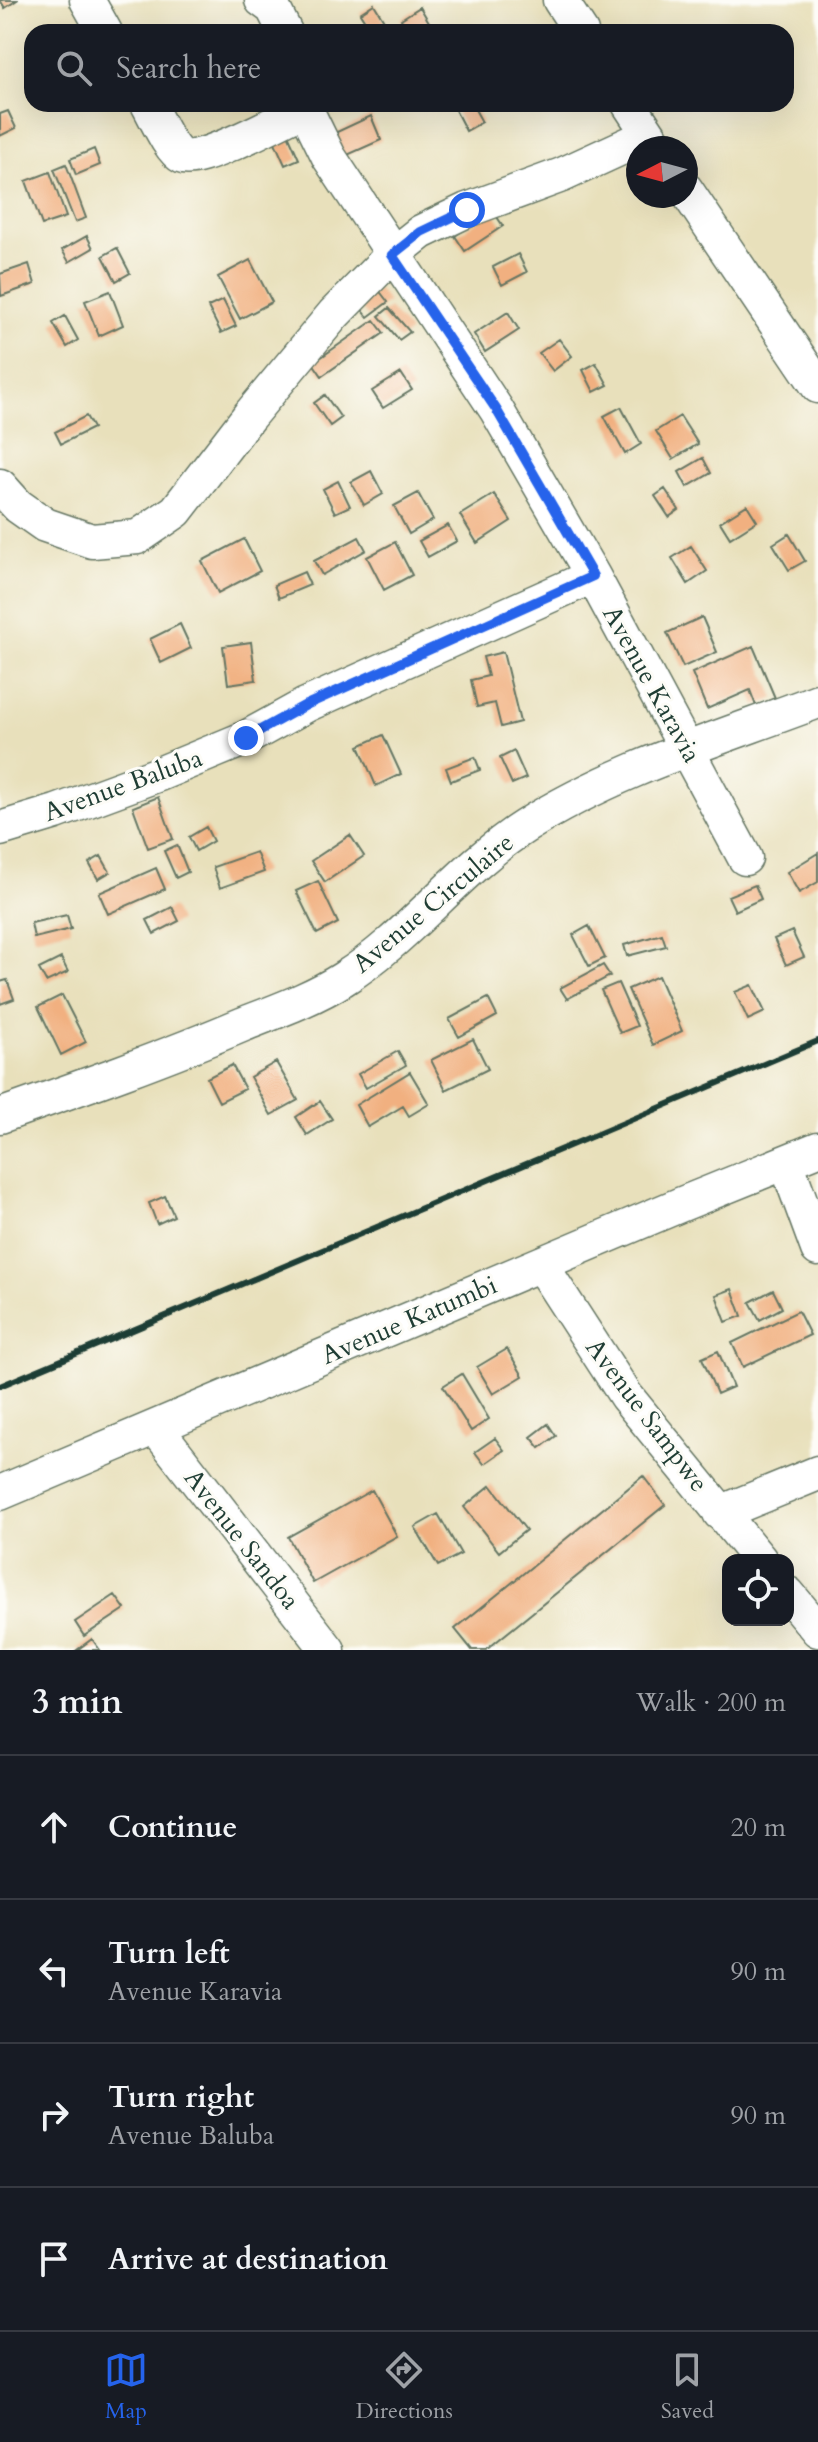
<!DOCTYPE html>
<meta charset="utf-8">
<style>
:root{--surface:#171b24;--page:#20242c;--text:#f1f3f6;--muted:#9ea1a6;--line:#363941;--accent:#2563eb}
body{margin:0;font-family:Cardo,serif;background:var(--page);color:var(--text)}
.controls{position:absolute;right:24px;bottom:24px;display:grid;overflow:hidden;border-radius:16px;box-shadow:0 8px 32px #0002}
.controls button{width:72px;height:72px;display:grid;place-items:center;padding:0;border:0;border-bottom:2px solid var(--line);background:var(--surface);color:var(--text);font:40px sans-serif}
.compass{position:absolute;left:626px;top:136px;width:72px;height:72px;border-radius:50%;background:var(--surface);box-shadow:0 8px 32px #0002;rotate:264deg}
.stop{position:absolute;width:24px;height:24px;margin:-18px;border:6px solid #2563eb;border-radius:50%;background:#fff}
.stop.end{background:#2563eb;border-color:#fff;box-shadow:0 2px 8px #0008}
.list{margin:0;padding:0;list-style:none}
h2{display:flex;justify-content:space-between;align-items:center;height:104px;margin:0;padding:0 32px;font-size:34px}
h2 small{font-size:26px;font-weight:400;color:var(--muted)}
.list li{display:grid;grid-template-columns:52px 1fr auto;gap:24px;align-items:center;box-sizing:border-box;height:144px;padding:0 32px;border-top:2px solid var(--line)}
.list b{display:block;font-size:30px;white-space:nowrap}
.list p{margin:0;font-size:26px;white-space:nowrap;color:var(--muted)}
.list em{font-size:26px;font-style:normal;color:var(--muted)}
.icon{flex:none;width:44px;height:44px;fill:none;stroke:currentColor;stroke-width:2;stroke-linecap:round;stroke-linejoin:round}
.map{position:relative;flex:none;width:818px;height:1650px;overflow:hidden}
.search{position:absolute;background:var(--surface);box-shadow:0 8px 32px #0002;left:24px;right:24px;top:24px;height:88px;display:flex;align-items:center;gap:20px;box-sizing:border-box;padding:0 28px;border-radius:24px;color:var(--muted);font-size:30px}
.sheet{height:680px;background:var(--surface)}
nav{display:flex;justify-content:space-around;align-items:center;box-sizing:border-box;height:112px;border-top:2px solid var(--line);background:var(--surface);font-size:22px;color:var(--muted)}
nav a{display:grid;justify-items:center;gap:4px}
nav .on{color:var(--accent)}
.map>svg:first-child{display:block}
</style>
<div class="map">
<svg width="818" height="1650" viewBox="0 0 818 1650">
<rect width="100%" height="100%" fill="#fdfcf7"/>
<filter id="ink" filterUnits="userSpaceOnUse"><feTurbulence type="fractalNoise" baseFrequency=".0125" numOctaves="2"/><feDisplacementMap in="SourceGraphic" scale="16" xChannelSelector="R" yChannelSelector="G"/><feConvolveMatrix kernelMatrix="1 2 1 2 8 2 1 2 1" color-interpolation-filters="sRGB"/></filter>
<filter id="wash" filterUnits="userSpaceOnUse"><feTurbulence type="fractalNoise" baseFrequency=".006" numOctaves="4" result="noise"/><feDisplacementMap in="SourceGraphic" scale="32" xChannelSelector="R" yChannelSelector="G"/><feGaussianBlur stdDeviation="1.8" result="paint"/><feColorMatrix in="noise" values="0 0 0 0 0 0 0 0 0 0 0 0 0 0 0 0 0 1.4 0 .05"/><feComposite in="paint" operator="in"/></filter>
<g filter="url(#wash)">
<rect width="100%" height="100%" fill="#e8e0bb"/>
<g id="blocks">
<!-- building -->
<path fill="#f1b080" d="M 0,0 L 17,0 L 5,8 Z
M 374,4 L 391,32 L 372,32 L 360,13 Z
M 420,7 L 435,32 L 408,32 L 401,19 Z
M 452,104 L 472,104 L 482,122 L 466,131 Z
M 8,111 L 16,128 L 0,136 L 0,114 Z
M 371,116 L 381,140 L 334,161 L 324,138 Z
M 287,132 L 299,159 L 285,165 L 273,138 Z
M 94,149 L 100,165 L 76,175 L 70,159 Z
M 66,164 L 86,218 L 75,222 L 54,169 Z
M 50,172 L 66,217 L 42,225 L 26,181 Z
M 493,211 L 503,226 L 465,251 L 455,236 Z
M 87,236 L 93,248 L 69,262 L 62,250 Z
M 117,248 L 130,273 L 116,281 L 103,256 Z
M 518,254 L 527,272 L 502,285 L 493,267 Z
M 250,260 L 272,302 L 240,319 L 218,277 Z
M 29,264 L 35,284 L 1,296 L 0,274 Z
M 378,289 L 388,302 L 368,317 L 358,305 Z
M 110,291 L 123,325 L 99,336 L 85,301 Z
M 223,300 L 236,326 L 221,333 L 208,307 Z
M 389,308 L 410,332 L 399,340 L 379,316 Z
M 508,312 L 519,330 L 485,352 L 474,334 Z
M 65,316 L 78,340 L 67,347 L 53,323 Z
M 374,320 L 384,333 L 322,376 L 313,363 Z
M 559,339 L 572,356 L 553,371 L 539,353 Z
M 596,363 L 608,385 L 594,392 L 583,370 Z
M 401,373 L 412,390 L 383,408 L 372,391 Z
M 325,395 L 341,418 L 330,426 L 314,403 Z
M 621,407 L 641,444 L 625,454 L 604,416 Z
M 86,416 L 93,428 L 61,444 L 55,432 Z
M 680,416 L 698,444 L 673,459 L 656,431 Z
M 703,458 L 711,473 L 687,487 L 679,472 Z
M 371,471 L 383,494 L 364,505 L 351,482 Z
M 338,481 L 350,506 L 335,513 L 323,489 Z
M 665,489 L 679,510 L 669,517 L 655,496 Z
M 418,493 L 433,520 L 409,534 L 394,506 Z
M 494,494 L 511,521 L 477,543 L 460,515 Z
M 747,505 L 757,521 L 730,538 L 720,522 Z
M 448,525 L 457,541 L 428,557 L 419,541 Z
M 789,534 L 805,561 L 789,570 L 773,544 Z
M 359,537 L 366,550 L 322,575 L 314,561 Z
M 244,539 L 260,571 L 218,593 L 202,561 Z
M 395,542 L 412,575 L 384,590 L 367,557 Z
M 691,546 L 707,571 L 688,584 L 672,558 Z
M 304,572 L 310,585 L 279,598 L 274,585 Z
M 702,617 L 717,652 L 683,667 L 667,633 Z
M 180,624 L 191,648 L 161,663 L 150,639 Z
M 251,642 L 256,680 L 228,684 L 223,646 Z
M 753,646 L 775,698 L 756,706 L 750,690 L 707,709 L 692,673 Z
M 503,652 L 520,722 L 501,727 L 495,703 L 477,707 L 471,680 L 488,676 L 483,657 Z
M 383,735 L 401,774 L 376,786 L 359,746 Z
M 514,751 L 526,778 L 512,784 L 500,758 Z
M 475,757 L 480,770 L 451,781 L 446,768 Z
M 158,797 L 173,839 L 148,848 L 133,807 Z
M 206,827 L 213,841 L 196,851 L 189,837 Z
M 350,835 L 364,856 L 325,882 L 311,861 Z
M 177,845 L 188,872 L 176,878 L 164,851 Z
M 256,852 L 264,872 L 220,888 L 213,867 Z
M 818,853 L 818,882 L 799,893 L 787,872 Z
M 101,856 L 110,872 L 98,879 L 89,863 Z
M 156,868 L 165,889 L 108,914 L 99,893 Z
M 318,881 L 338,923 L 317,934 L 296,891 Z
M 755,885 L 761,899 L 735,911 L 728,896 Z
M 172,907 L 179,921 L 154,934 L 147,920 Z
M 67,915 L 71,929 L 34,938 L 31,923 Z
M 589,926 L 605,958 L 589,966 L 573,935 Z
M 792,931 L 804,957 L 786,965 L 774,939 Z
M 662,934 L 666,946 L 627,956 L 624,945 Z
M 61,958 L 68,972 L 46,982 L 39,969 Z
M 603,965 L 610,976 L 567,999 L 560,988 Z
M 658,976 L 682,1031 L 653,1045 L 628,989 Z
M 7,980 L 14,999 L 0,1004 L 0,982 Z
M 618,983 L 637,1026 L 620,1033 L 601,990 Z
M 752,985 L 765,1012 L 748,1020 L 735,992 Z
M 62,995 L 86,1042 L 61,1055 L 38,1007 Z
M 488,998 L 497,1016 L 459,1037 L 449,1019 Z
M 473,1039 L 488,1069 L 446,1090 L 431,1060 Z
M 398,1051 L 406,1065 L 366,1088 L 358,1074 Z
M 276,1062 L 298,1100 L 271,1115 L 250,1077 Z
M 232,1065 L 245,1089 L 219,1102 L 207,1078 Z
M 410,1072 L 429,1104 L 409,1116 L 403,1106 L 368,1127 L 356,1105 Z
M 320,1101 L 332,1119 L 307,1135 L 296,1117 Z
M 165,1196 L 174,1216 L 157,1224 L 149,1203 Z
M 732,1289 L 742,1316 L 726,1322 L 716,1295 Z
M 773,1290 L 782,1308 L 760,1320 L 750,1302 Z
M 798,1311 L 810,1335 L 743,1367 L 732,1343 Z
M 507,1349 L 523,1376 L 493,1394 L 477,1367 Z
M 718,1351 L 733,1387 L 717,1394 L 702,1358 Z
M 462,1374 L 489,1419 L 471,1431 L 443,1386 Z
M 548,1424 L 556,1436 L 540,1448 L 531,1437 Z
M 495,1438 L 504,1450 L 484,1464 L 475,1452 Z
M 643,1476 L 665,1505 L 486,1650 L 472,1650 L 455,1629 Z
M 491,1485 L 526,1530 L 499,1552 L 464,1507 Z
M 372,1490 L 397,1536 L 313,1583 L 288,1537 Z
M 438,1514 L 461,1554 L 438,1566 L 415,1527 Z
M 115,1595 L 125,1609 L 84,1636 L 75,1622 Z
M 92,1639 L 100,1650 L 77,1650 Z"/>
</g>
</g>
<g filter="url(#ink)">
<use href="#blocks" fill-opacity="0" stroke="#657663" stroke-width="2"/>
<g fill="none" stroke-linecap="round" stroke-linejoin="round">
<!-- minor casing -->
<g stroke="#657663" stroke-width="37">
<path id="minor" d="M 87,0 L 105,32
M 262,0 L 273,8 L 285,32
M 560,0 L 581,32
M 148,104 C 155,116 170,151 183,157 C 199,164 285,118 305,108 L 329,157 L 496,409 L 593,576 L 745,858
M 629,104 L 658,148
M 686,190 L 818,386
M 0,486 L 18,506 L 45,525 L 92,541 L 138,537 L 176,511 L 249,416 L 334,314 L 392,255 L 421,232 L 467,210 L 562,175 L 649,135
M 0,829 L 56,812 L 159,774 L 246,738 L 306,705 L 593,576
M 0,1116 C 82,1087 164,1058 244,1024 C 277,1011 313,998 343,979 C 410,937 457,870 524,827 C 615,769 718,739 818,701
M 786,1162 L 818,1249
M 541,1265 L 626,1396 L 760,1560
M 156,1428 L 328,1650
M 0,1493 L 682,1204 L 818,1149
M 720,1513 L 818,1473
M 788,1594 L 818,1630"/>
</g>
<!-- minor -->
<use href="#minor" stroke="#fff" stroke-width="34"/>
<!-- rail -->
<path stroke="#1f3d34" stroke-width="6" d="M 0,1386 L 818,1041"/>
</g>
</g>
<g fill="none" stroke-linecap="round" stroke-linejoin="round" filter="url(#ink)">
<!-- route -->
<path stroke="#2563eb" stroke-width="10" d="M 246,738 L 306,705 L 593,576 L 496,409 L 392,255 L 421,232 L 467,210"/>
</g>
<g text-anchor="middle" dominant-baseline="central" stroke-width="6" stroke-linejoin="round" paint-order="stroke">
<!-- street labels -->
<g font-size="26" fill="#1f3d34" stroke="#fdfcf7">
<text transform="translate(652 684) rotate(61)">Avenue Karavia</text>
<text transform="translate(123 785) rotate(-20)">Avenue Baluba</text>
<text transform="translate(433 903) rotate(-40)">Avenue Circulaire</text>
<text transform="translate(409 1320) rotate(-23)">Avenue Katumbi</text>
<text transform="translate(647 1415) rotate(53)">Avenue Sampwe</text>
<text transform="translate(242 1539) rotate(52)">Avenue Sandoa</text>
</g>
</g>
</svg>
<div class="controls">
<button><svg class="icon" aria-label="locate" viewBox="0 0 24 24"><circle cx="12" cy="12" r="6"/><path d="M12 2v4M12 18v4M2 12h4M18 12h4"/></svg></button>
</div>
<svg class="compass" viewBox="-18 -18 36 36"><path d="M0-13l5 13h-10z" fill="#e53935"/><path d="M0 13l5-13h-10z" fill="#9ea1a6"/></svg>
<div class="stop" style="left:467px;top:210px"></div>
<div class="stop end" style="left:246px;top:738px"></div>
<div class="search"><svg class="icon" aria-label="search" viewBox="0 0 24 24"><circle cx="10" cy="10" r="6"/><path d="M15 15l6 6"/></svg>Search here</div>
</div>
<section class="sheet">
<h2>3 min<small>Walk · 200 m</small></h2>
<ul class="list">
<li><svg class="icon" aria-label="ahead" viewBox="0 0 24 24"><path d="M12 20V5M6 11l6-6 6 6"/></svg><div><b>Continue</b></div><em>20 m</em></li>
<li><svg class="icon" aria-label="left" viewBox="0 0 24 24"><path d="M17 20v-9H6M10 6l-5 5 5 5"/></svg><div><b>Turn left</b><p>Avenue Karavia</p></div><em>90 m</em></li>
<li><svg class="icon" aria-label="right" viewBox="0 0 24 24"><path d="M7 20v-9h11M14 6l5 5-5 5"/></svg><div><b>Turn right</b><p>Avenue Baluba</p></div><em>90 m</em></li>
<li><svg class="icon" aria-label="arrive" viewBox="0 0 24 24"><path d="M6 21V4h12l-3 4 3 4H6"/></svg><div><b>Arrive at destination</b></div></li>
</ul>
</section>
<nav>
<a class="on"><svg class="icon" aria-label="map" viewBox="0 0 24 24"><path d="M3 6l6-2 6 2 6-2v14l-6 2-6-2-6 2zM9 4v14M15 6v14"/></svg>Map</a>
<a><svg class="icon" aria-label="directions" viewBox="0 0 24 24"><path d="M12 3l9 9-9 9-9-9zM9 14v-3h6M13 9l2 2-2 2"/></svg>Directions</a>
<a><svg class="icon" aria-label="saved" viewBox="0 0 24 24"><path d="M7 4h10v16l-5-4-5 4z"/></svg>Saved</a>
</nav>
